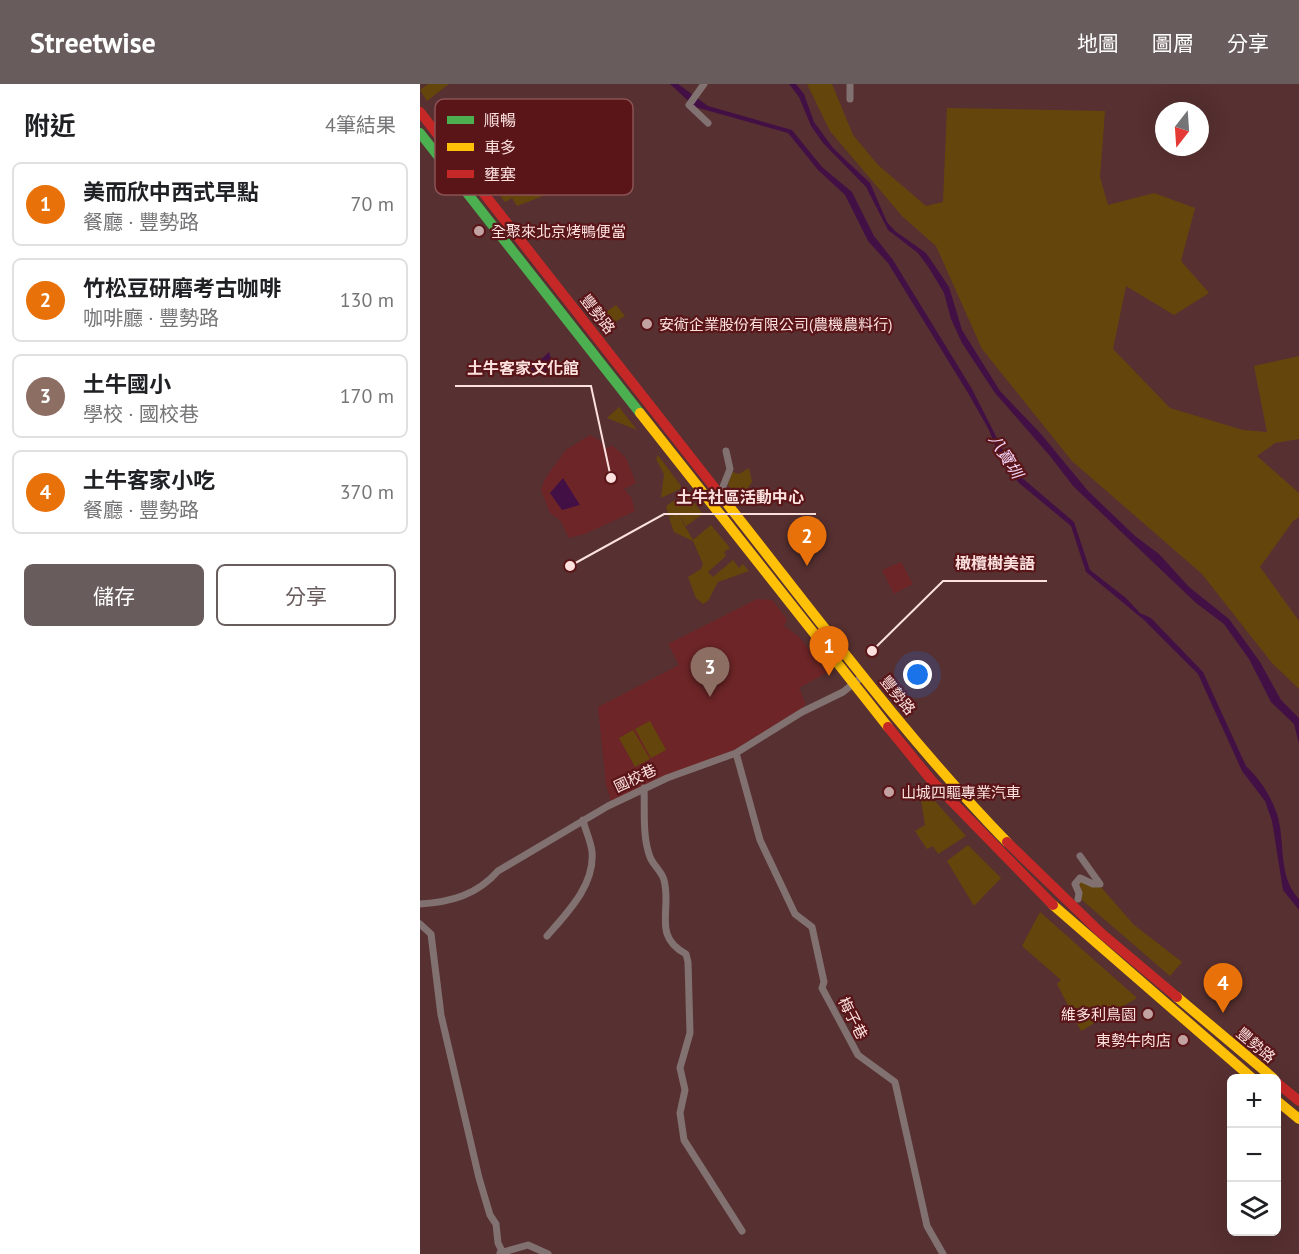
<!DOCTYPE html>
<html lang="zh-TW">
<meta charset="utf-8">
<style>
:root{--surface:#fff;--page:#f6f6f6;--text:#202124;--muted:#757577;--line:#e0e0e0;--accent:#695c5d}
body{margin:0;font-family:"PT Sans","Noto Sans TC",sans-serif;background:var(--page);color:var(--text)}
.controls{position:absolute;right:18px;bottom:18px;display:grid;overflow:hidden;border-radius:9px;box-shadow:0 6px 24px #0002}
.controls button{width:54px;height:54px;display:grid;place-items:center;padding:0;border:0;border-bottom:2px solid var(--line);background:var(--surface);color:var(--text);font:30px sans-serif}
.compass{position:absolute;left:735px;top:18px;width:54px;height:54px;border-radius:50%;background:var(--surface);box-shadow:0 6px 24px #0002;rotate:197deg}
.you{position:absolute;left:498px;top:591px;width:21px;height:21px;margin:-15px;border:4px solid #fff;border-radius:50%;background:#1a73e8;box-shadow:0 0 0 9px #1a73e833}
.badge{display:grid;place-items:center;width:39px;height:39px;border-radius:50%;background:var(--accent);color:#fff;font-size:20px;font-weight:700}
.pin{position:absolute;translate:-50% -50px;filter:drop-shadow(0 2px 3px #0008)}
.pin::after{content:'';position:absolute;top:32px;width:21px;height:18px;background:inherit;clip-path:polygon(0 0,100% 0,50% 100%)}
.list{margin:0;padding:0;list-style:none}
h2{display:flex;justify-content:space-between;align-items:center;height:78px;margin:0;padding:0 24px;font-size:26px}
h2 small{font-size:20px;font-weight:400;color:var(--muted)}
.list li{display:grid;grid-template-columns:39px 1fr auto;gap:18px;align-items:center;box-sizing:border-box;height:84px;margin:0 12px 12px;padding:0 12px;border:2px solid var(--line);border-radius:9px}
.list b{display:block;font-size:22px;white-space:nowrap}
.list p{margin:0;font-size:20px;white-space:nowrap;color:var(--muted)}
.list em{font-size:20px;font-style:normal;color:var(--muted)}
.actions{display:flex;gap:12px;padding:18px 24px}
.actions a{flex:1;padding:14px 0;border:2px solid var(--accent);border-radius:9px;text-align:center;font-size:21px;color:var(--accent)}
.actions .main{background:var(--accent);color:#fff}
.icon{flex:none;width:33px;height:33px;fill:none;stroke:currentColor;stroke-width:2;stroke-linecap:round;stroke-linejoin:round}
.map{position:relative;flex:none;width:879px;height:1170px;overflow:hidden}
header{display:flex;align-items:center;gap:36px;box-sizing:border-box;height:84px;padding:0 30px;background:var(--accent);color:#fff}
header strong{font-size:28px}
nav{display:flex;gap:33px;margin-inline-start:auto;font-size:21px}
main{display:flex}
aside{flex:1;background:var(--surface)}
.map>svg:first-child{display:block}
</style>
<header>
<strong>Streetwise</strong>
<nav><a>地圖</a><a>圖層</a><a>分享</a></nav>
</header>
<main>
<aside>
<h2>附近<small>4筆結果</small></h2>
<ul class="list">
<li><span class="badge" style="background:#e8710a">1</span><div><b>美而欣中西式早點</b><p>餐廳 · 豐勢路</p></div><em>70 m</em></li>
<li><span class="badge" style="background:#e8710a">2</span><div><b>竹松豆研磨考古咖啡</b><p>咖啡廳 · 豐勢路</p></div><em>130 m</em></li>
<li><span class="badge" style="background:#8d6e63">3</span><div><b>土牛國小</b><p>學校 · 國校巷</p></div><em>170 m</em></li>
<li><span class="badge" style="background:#e8710a">4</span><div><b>土牛客家小吃</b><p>餐廳 · 豐勢路</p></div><em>370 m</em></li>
</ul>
<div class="actions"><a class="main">儲存</a><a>分享</a></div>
</aside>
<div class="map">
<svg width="879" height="1170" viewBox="0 0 879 1170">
<rect width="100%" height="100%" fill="#573031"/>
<!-- built -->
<path fill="#6d2527" d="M 170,351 L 179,356 L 186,365 L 192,361 L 206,374 L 216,399 L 204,405 L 211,413 L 215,427 L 165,450 L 149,454 L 140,436 L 130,429 L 121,406 L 126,393 L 146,366 Z
M 481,478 L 493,500 L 474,510 L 462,486 Z
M 337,515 L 352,516 L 367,535 L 364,542 L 378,552 L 408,588 L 379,604 L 385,619 L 384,623 L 314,666 L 191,717 L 186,701 L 178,623 L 259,581 L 248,560 Z"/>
<!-- green -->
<path fill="#64460c" d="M 8,0 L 29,0 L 7,17 L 0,6 Z
M 387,0 L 412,0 L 433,51 L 458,81 L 506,122 L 523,118 L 527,24 L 685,27 L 680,93 L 688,121 L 734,109 L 775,124 L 761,177 L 789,209 L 754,231 L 706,202 L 693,265 L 750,324 L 823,346 L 847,348 L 834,282 L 879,272 L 879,355 L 855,359 L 837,372 L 879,409 L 879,433 L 873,437 L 840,483 L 879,537 L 879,605 L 852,579 L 782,490 L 652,377 L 562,265 L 516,162 L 482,132 L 410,47 Z
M 84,44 C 101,71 124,76 136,107 L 97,122 L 92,114 L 85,118 L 69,97 L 77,90 L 65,68 L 53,58 Z
M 196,221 L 205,232 L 185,244 L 177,234 Z
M 199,323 L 217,346 L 187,334 Z
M 238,371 L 261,402 L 260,405 L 241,414 L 244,390 L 236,375 Z
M 329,384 L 332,398 L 320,415 L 308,401 L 312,388 L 319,390 Z
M 269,412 L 283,430 L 266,442 L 258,430 L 273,456 L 291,441 L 310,464 L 304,468 L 306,472 L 288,488 L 293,493 L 313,476 L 319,484 L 323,480 L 329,487 L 298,498 L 288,517 L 283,520 L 276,514 L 268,493 L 281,485 L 283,480 L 273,457 L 254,448 L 249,434 L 258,428 L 249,433 L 246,422 L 255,416 L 258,420 L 264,417 L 262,413 Z
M 230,637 L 246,666 L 231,674 L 215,645 Z
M 213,646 L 230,675 L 215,683 L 199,654 Z
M 506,707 L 546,752 L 518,770 L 513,762 L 507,765 L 495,747 L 505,741 L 500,710 Z
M 548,761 L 581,794 L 554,822 L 527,777 Z
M 660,797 L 680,802 L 714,841 L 762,878 L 750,892 L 662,816 L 658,799 Z
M 620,828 L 717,914 L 661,947 L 637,900 L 641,896 L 602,862 Z"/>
<!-- water -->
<path fill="#431046" d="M 250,0 L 258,0 L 288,22 L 372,46 L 402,83 L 432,108 L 454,152 L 473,176 L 552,305 L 588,376 L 601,393 L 654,438 L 670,486 L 706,514 L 720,529 L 731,534 L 783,588 L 826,682 C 839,694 851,712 857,730 C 866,759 857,791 879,815 L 879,826 L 863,806 L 852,737 L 845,717 L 822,687 L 778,590 L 724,536 L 666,488 L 651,442 L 599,399 L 581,377 L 569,346 L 548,309 L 468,179 L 448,157 L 425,111 L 398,86 L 368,49 L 275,23 Z
M 369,0 L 376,0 L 384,10 L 394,38 L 413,64 L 450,99 L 467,138 L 475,147 L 506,169 L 515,182 L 529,203 L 542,246 L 580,307 L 621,350 L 668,407 L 715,452 L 739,470 L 769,503 L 809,535 L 840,578 L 861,616 L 879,634 L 879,660 L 874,640 L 851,618 L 829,575 L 804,540 L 776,519 L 653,402 L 630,372 L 575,309 L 542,259 L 531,235 L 524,209 L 509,184 L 498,169 L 468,146 L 446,103 L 403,59 L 391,42 L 379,13 Z
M 129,268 L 133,280 L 126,288 L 120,287 L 117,292 L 111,285 Z
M 143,394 L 160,421 L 142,426 L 130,409 Z"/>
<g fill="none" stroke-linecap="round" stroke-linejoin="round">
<!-- street -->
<path stroke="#827171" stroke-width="7" d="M 284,0 L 269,21 L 288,39
M 430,0 L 430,15
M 300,410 L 310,385 L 306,367
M 316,669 L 340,756 L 375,830 L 392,843 L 404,898 L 402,904 L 438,971 L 475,998 L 507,1142 L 523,1170
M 224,704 C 225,725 222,752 230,773 C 233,781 242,788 244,796 C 252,826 232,852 266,870 L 268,878 L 270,949 L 260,984 L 265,1006 L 260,1029 L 264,1056 L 322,1147
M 658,815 L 659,809 L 655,800 L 660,794 L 673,800 L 680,800 L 660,772
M 0,820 C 31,818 57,811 78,787 L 188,722 L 247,694 L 316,669 L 382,628 L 423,608 L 443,592
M 0,840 L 11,850 L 21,931 L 59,1094 L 70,1131 L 76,1140 L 78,1159 L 82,1167
M 127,852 C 147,829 175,801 172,768 C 171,757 165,746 163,736
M 80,1169 L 108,1161 L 128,1170"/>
<!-- fast -->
<path stroke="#4caf50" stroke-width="10" d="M 0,49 L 220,329"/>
<!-- slow -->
<path stroke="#ffc107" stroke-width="10" d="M 220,329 L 468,643
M 301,412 C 394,529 483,651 587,758
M 633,821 L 832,994
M 757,913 L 853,994
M 856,1016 L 879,1035"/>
<!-- jam -->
<path stroke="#c62828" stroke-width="10" d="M 0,28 L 301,412
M 468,643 L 512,697 L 633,821
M 587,758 L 681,849 L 757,913
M 856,998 L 879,1017"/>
</g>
<!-- markers -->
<g fill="#c2a3a2" stroke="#5a1518" stroke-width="2">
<circle cx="59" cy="147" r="6"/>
<circle cx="227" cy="240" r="6"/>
<circle cx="469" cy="708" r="6"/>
<circle cx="728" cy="930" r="6"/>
<circle cx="763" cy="956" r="6"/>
</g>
<g text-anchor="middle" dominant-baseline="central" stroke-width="4.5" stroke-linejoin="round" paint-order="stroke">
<!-- poi labels -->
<g font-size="15" fill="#fce1df" stroke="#5a1518" text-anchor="start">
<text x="71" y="147">全聚來北京烤鴨便當</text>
<text x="239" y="240">安術企業股份有限公司(農機農料行)</text>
<text x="481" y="708">山城四驅專業汽車</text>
<text x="716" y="930" text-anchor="end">維多利鳥園</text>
<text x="751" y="956" text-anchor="end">東勢牛肉店</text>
</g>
<!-- street labels -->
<g font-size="15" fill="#fce1df" stroke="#5a1518">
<text transform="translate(178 230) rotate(52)">豐勢路</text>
<text transform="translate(478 611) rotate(51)">豐勢路</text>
<text transform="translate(215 694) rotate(-25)">國校巷</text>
<text transform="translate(433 934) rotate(63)">梅子巷</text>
<text transform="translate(836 961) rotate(40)">豐勢路</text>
</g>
<!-- water labels -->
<g font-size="16" font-style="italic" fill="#f3d4f6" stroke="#5a1518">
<text transform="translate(586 372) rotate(58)">八寶圳</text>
</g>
</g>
<!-- legend -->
<rect x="15" y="15" width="198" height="96" rx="9" fill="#5a1518" stroke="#8b5254" stroke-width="1.5"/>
<rect x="27" y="32" width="27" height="8" fill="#4caf50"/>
<rect x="27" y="59" width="27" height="8" fill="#ffc107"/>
<rect x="27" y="86" width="27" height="8" fill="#c62828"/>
<g font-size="16" fill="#fce1df">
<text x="64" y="42">順暢</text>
<text x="64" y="69">車多</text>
<text x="64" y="96">壅塞</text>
</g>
<!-- callouts -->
<path fill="none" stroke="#fce1df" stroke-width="2" d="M191 394L171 302H35M150 482L244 430H396M452 567L523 497H627"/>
<g fill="#fce1df" stroke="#5a1518" stroke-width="2">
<circle cx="191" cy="394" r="6"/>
<circle cx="150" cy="482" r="6"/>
<circle cx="452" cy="567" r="6"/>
</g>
<g font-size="16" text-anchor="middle" font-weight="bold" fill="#fce1df" stroke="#5a1518" stroke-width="4.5" stroke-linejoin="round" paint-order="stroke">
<text x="103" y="290">土牛客家文化館</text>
<text x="320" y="419">土牛社區活動中心</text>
<text x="575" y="485">橄欖樹美語</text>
</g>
</svg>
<div class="controls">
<button>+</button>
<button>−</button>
<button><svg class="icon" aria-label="layers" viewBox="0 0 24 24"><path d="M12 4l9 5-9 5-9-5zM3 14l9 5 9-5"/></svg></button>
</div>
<svg class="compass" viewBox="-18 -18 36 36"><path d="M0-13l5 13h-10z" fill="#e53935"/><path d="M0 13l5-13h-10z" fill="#757577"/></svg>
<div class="you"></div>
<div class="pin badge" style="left:409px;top:592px;background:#e8710a">1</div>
<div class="pin badge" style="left:387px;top:482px;background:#e8710a">2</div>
<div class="pin badge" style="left:290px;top:613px;background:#8d6e63">3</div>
<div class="pin badge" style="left:803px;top:929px;background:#e8710a">4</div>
</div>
</main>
